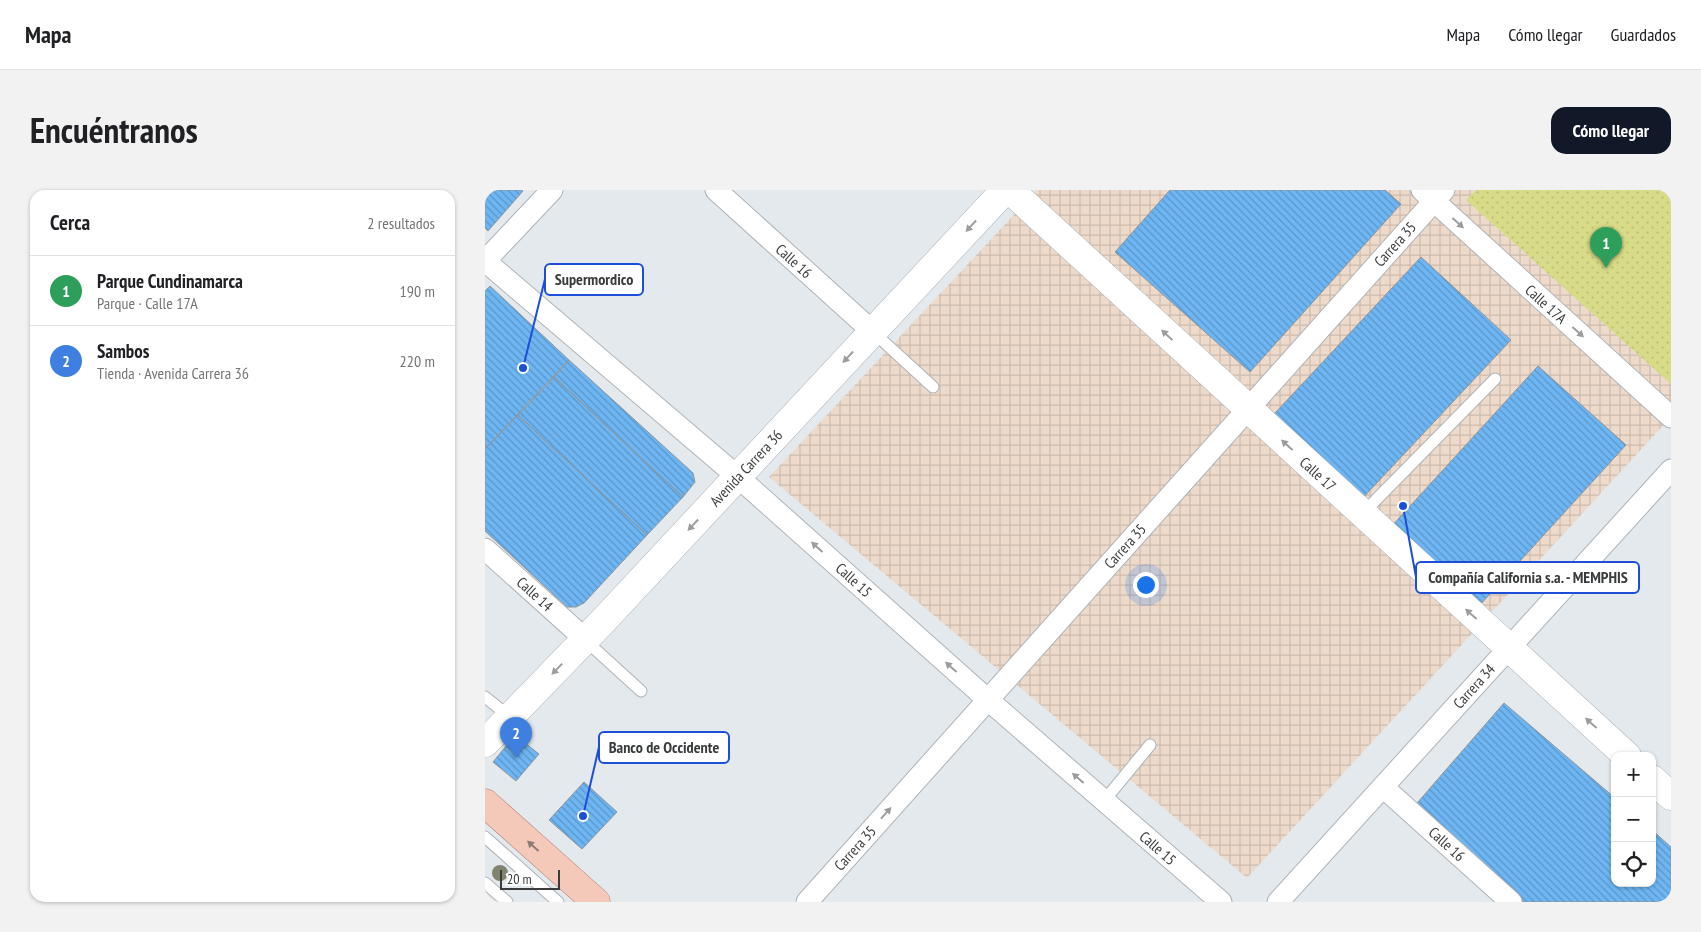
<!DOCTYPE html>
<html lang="es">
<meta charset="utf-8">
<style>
:root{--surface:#fff;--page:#f2f2f2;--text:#202124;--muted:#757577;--line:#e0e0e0;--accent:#111827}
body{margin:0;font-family:"PT Sans Narrow",sans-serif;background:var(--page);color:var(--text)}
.controls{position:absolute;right:15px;bottom:15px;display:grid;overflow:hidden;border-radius:10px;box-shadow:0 1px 4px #0004}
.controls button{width:45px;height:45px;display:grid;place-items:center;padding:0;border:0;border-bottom:1px solid var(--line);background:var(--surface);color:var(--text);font:25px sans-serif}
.scale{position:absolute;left:15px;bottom:12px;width:60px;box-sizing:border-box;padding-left:5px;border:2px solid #393b3d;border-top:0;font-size:14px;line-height:18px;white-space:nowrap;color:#393b3d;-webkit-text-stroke:4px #fff;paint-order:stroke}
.you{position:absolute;left:660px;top:394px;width:18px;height:18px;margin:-12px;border:4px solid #fff;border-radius:50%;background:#1a73e8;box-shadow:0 0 0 8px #1a73e833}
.badge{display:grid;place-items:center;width:32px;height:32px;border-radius:50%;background:var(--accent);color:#fff;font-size:16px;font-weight:700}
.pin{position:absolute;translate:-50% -41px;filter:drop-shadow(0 1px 2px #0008)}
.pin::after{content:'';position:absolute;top:26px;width:18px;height:15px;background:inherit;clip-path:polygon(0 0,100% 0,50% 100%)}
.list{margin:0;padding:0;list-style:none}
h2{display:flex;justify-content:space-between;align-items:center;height:65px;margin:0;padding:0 20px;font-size:21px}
h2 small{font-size:16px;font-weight:400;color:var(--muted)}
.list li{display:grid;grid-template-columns:32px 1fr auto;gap:15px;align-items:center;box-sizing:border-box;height:70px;padding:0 20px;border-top:1px solid var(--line)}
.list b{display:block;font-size:19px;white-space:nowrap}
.list p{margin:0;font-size:16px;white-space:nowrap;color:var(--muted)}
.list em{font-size:16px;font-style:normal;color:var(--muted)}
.icon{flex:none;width:28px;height:28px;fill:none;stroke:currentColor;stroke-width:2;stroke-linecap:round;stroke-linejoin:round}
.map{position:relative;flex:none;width:1186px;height:712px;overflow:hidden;border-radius:15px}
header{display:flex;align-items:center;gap:30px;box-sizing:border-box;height:70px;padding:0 25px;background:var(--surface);border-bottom:1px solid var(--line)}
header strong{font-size:24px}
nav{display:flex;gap:28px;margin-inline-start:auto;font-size:18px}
.intro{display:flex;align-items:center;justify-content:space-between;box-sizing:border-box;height:120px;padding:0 30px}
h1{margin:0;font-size:35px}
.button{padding:12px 22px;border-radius:15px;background:var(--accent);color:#fff;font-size:18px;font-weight:700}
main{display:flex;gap:30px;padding:0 30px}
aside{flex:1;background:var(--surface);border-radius:15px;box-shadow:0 1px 4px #0004}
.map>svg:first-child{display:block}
</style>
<header>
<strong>Mapa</strong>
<nav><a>Mapa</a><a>Cómo llegar</a><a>Guardados</a></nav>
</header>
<div class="intro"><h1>Encuéntranos</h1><a class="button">Cómo llegar</a></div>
<main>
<aside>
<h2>Cerca<small>2 resultados</small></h2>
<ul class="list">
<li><span class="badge" style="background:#2e9e5b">1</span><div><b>Parque Cundinamarca</b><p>Parque · Calle 17A</p></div><em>190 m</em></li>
<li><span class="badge" style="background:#3f7fe0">2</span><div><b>Sambos</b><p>Tienda · Avenida Carrera 36</p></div><em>220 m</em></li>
</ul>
</aside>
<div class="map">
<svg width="1186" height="712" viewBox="0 0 1186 712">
<defs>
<pattern id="industrial-grid" width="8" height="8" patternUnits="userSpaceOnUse" patternTransform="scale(1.25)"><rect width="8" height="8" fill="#eedacb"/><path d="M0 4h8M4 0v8" fill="none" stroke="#cdbcaf"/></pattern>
<pattern id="park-dots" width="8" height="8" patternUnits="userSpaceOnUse" patternTransform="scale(1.25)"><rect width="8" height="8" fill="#d8dc88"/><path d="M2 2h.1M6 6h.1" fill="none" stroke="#babe76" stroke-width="1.8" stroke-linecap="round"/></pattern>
<pattern id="building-back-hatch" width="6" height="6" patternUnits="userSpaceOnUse" patternTransform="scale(1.25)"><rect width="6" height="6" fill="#6eb6f3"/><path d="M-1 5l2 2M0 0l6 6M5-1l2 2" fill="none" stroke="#5b95c6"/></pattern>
</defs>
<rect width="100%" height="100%" fill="#e4e9ed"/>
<!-- industrial -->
<path fill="url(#industrial-grid)" d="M 552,0 L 1186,0 L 1186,227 L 762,688 L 284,287 Z"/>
<!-- park -->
<path fill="url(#park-dots)" d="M 991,0 L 1186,0 L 1186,194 L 981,10 Z"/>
<!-- building -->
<path fill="url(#building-back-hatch)" stroke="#909599" d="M 0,0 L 36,0 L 38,1 L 3,41 L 0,38 Z
M 685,0 L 900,0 L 916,14 L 765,182 L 630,62 Z
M 936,67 L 1026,150 L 873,313 L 794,241 L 790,223 Z
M 5,96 L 84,170 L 0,259 L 0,101 Z
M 84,170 L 208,283 L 210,292 L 198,307 L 69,187 Z
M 1053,176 L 1141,255 L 993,417 L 905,338 Z
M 69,187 L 198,307 L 162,345 L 33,225 Z
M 33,225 L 162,345 L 99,413 L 91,417 L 82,417 L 0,341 L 0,259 Z
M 1019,513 L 1130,608 L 1130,693 L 1167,693 L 1167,640 L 1186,657 L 1186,712 L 1033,712 L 926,620 Z
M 30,545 L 54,564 L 31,591 L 8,572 Z
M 99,592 L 132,622 L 97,659 L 64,630 Z"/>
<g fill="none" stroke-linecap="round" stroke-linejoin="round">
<!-- service casing -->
<g stroke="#aeb3b7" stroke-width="13">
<path id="service" d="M 387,141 L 448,197
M 877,324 L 1010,189
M 100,450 L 156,501
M 0,507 L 25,527
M 619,611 L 665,555
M 0,647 L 73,712
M 0,693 L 22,712"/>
</g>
<!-- minor casing -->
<g stroke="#aeb3b7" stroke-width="23">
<path id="minor" d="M 231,0 L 387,141
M 937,0 L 1186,227
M 0,71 L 253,287 L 502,509 L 736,712
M 0,71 L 67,0
M 0,359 L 100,449
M 898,597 L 1026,712
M 322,712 L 959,0
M 793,712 L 1186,280"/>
</g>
<!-- tertiary casing -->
<g stroke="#aeb3b7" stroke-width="29">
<path id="tertiary" d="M 525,0 L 1142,566
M 1167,589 L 1186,606"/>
</g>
<!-- secondary casing -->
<g stroke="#aeb3b7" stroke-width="29">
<path id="secondary" d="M 0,553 L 119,430 L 520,0"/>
</g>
<!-- primary casing -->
<g stroke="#af8070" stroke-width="29">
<path id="primary" d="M 0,613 L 111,712"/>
</g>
<!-- service -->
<use href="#service" stroke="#fff" stroke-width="11"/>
<!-- minor -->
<use href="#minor" stroke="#fff" stroke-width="21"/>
<!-- tertiary -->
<use href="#tertiary" stroke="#fff" stroke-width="28"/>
<!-- secondary -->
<use href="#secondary" stroke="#fff" stroke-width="28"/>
<!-- primary -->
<use href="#primary" stroke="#f5c9ba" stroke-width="28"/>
</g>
<!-- trees -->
<circle fill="#80836e" cx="15" cy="683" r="8"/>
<!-- one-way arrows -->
<defs><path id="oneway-solid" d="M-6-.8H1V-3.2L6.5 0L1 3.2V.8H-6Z" transform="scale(1.25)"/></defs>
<g fill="#9c9d9e">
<use href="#oneway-solid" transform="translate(973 33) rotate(42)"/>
<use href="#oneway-solid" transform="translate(486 36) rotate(133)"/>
<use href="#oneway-solid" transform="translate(1093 142) rotate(42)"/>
<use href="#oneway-solid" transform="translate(682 145) rotate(-137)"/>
<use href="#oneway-solid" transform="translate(363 167) rotate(133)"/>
<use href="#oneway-solid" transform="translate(802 255) rotate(-138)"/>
<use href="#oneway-solid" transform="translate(208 335) rotate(133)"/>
<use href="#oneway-solid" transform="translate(332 357) rotate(-138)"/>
<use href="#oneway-solid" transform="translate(986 424) rotate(-138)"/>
<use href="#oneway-solid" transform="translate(466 477) rotate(-138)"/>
<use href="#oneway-solid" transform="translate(72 479) rotate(134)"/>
<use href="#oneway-solid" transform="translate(1106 533) rotate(-138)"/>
<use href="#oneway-solid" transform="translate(593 588) rotate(-139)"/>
<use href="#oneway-solid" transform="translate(401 623) rotate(-48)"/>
</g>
<use fill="#8e7b75" href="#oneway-solid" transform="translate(48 656) rotate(-138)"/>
<g text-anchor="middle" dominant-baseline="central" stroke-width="4" stroke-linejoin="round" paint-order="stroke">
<!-- street labels -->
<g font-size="15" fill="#393b3d" stroke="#fff">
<text transform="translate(910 54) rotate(-48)">Carrera 35</text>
<text transform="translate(309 71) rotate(42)">Calle 16</text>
<text transform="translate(1061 114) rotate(42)">Calle 17A</text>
<text transform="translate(261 278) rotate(-47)">Avenida Carrera 36</text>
<text transform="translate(833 284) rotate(42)">Calle 17</text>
<text transform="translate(640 356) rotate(-48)">Carrera 35</text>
<text transform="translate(369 390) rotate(42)">Calle 15</text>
<text transform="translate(50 404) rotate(42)">Calle 14</text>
<text transform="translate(989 496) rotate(-48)">Carrera 34</text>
<text transform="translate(962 654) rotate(42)">Calle 16</text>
<text transform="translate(370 658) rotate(-48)">Carrera 35</text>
<text transform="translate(673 658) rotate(41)">Calle 15</text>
</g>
</g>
<!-- callouts -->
<path fill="none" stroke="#1d4ed8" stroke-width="2" d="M38 178L60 89M918 316L931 387M98 626L114 557"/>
<g fill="#1d4ed8" stroke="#fff" stroke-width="2">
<circle cx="38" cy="178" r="5"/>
<circle cx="918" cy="316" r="5"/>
<circle cx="98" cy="626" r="5"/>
</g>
<g fill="#fff" stroke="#1d4ed8" stroke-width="2">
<rect x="60" y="74" width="98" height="31" rx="5"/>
<rect x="931" y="372" width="223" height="31" rx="5"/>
<rect x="114" y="542" width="130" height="31" rx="5"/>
</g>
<g font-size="16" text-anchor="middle" font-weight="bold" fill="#393b3d">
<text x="109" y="95">Supermordico</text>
<text x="1043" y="393">Compañía California s.a. - MEMPHIS</text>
<text x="179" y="563">Banco de Occidente</text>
</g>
</svg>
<div class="controls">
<button>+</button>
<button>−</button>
<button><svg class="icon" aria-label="locate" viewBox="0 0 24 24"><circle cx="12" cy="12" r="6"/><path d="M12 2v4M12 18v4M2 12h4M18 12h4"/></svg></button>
</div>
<div class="scale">20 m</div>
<div class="you"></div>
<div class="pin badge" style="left:1121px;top:78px;background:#2e9e5b">1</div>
<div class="pin badge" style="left:31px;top:568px;background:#3f7fe0">2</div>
</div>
</main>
